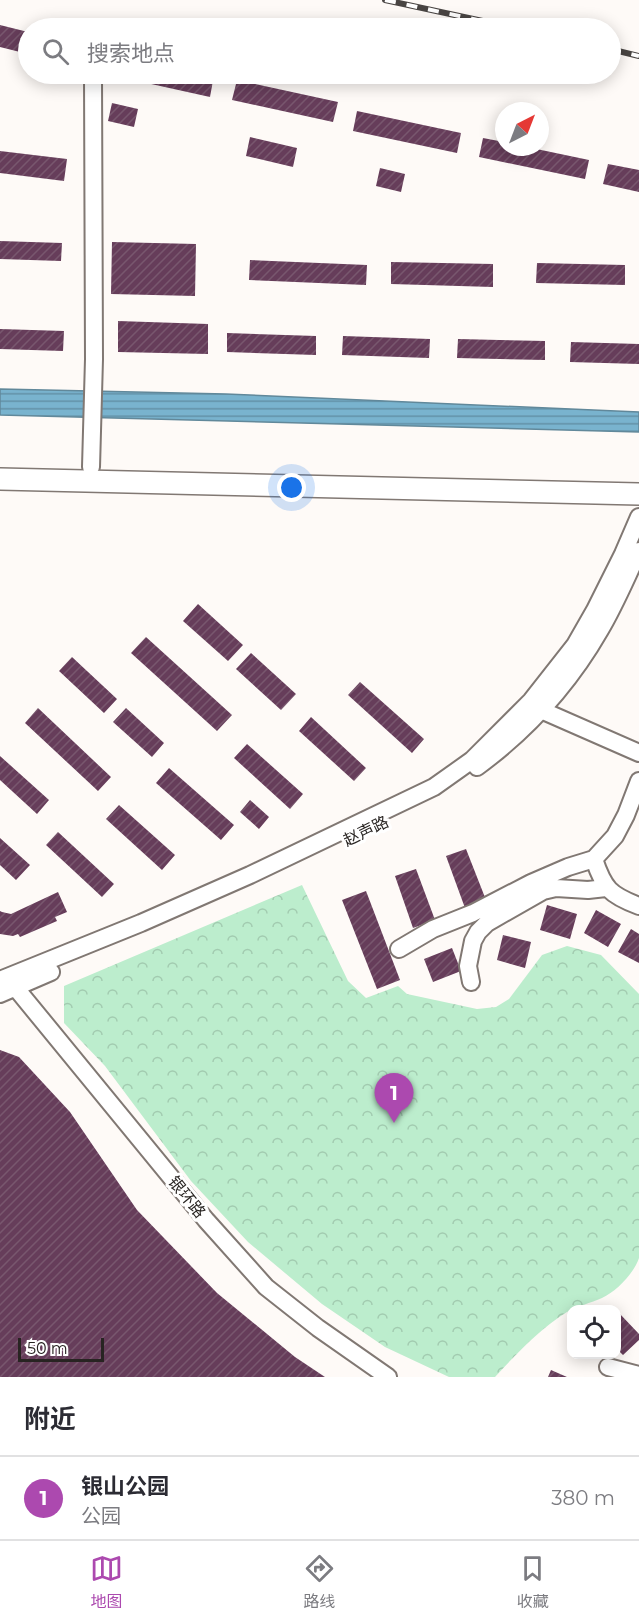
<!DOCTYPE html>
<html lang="zh">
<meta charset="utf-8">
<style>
:root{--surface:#fff;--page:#f7f7f7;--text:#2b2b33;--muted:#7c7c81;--line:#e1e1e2;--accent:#ac49af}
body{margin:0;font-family:Montserrat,"Noto Sans SC",sans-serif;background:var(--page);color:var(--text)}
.controls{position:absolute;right:18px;bottom:18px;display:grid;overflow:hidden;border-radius:12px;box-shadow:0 3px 15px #0003}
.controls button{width:54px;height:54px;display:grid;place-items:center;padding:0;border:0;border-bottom:2px solid var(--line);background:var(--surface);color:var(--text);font:30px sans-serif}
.compass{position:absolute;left:495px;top:102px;width:54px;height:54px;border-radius:50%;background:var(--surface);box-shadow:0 3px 15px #0003;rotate:42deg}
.scale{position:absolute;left:18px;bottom:15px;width:86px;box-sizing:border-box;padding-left:6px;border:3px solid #282422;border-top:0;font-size:16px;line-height:21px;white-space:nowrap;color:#282422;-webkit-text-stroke:4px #fff;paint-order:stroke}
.you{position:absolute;left:292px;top:488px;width:21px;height:21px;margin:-15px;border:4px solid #fff;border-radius:50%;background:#1a73e8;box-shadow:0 0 0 9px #1a73e833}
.badge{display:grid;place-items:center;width:39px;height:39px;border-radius:50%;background:var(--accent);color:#fff;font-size:20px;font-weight:700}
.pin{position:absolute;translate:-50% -50px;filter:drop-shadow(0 2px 3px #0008)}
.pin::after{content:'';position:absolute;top:32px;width:21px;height:18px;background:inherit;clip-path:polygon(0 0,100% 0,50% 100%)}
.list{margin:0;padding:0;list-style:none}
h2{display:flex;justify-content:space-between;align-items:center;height:78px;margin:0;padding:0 24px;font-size:26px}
h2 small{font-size:20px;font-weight:400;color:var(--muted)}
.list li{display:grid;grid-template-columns:39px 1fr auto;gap:18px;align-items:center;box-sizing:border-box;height:84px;padding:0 24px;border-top:2px solid var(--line)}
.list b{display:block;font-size:22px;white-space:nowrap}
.list p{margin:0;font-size:20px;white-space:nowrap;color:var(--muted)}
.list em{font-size:20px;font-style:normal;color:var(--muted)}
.icon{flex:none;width:33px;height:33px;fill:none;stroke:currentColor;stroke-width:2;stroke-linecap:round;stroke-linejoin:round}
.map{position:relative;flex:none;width:639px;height:1377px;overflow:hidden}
.search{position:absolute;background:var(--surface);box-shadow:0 3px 15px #0003;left:18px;right:18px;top:18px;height:66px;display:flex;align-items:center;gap:15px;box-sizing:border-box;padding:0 21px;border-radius:33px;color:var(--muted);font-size:22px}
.sheet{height:162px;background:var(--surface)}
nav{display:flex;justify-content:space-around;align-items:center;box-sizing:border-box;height:84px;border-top:2px solid var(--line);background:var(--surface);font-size:16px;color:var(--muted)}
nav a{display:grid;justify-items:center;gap:3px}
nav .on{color:var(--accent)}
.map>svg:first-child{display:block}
</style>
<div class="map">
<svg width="639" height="1377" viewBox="0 0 639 1377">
<defs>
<pattern id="forest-crowns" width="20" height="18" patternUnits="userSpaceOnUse" patternTransform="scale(1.5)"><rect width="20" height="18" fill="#bcedcd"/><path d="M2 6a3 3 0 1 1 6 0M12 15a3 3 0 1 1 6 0" fill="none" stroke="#a2cbb0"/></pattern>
<pattern id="water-rules" width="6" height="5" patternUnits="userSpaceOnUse" patternTransform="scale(1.5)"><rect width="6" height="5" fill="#79b3ce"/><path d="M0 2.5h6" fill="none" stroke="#6391a7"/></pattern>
<pattern id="building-hatch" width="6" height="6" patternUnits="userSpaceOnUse" patternTransform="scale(1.5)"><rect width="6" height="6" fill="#663d5a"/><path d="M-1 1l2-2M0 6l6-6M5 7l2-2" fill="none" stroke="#78576e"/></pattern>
</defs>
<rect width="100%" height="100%" fill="#fefaf7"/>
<!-- forest -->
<path fill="url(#forest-crowns)" d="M 302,885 L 348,981 L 366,998 L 398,986 L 407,994 L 477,1009 L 496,1007 L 509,999 L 542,955 L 567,946 L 601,955 L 639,994 L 639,1258 C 634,1273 617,1291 602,1298 C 591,1303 577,1306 567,1312 C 540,1329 517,1353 495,1377 L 449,1377 L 385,1347 L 322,1304 L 248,1242 L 191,1181 L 105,1066 L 64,1023 L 64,986 Z"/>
<!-- water -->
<path fill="url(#water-rules)" stroke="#61889a" stroke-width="1.5" d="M 0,389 L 226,394 L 639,412 L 639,432 L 0,415 Z"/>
<!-- building -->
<path fill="url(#building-hatch)" d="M 0,25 L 28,32 L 28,54 L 0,47 Z
M 106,74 L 206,74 L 214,75 L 210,97 Z
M 237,80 L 338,102 L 333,122 L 232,100 Z
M 112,103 L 138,109 L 134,127 L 108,121 Z
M 357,111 L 461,133 L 457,153 L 353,131 Z
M 250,137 L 297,148 L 293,167 L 246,156 Z
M 483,138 L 504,142 L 504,147 L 527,147 L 589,160 L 585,179 L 479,157 Z
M 0,151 L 67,159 L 64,181 L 0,173 Z
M 608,164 L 639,170 L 639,192 L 603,184 Z
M 380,168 L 405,174 L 401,192 L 376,186 Z
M 0,241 L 62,243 L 61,261 L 0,259 Z
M 112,242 L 196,244 L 195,296 L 111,294 Z
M 250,260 L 367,265 L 366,285 L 249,280 Z
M 391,262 L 493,264 L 493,287 L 391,284 Z
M 537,263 L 625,265 L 625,285 L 536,283 Z
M 118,321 L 208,324 L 208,354 L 118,352 Z
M 0,329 L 64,331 L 63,351 L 0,349 Z
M 227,333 L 316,336 L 316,355 L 227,352 Z
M 343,336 L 430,339 L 429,358 L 342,355 Z
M 458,339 L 545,341 L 545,360 L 457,358 Z
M 571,342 L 639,344 L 639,364 L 570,362 Z
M 198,604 L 243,645 L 228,661 L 183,621 Z
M 146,637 L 232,715 L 217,731 L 131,653 Z
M 251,653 L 296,694 L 281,710 L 236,669 Z
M 72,657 L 117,699 L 104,713 L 59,671 Z
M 360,682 L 424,739 L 412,753 L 348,695 Z
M 38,708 L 111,777 L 98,791 L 25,723 Z
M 126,708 L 164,743 L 152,757 L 113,722 Z
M 311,717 L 366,768 L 354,781 L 299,731 Z
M 247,744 L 303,794 L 290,809 L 234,758 Z
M 0,756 L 49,800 L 37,814 L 0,780 Z
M 169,768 L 234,825 L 221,840 L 156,783 Z
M 250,800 L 269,817 L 259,829 L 240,812 Z
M 119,805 L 175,855 L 162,870 L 106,819 Z
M 58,832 L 114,884 L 102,897 L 46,845 Z
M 0,838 L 30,865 L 16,880 L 0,865 Z
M 466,849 L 486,900 L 465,908 L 446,856 Z
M 416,869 L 435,920 L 413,928 L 395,876 Z
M 366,891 L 400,980 L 377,989 L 342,900 Z
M 58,892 L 67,912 L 55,917 L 57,921 L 20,937 L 18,934 L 13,936 L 0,934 L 0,911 L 2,912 L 11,914 Z
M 547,905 L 577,914 L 570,939 L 540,930 Z
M 596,910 L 621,924 L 608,947 L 584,933 Z
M 631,929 L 639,934 L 639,963 L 618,952 Z
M 503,935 L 531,942 L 525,968 L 497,960 Z
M 452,948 L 461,971 L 433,982 L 424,959 Z
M 0,1050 L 19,1057 L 70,1112 L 137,1210 L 217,1293 L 295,1357 L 325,1377 L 0,1377 Z
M 620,1314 L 639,1334 L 639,1340 L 623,1355 L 616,1348 L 616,1318 Z
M 551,1370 L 567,1377 L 548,1377 Z"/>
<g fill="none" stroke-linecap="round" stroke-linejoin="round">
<!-- minor casing -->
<g stroke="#817873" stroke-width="20">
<path id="minor" d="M 91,467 L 94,359 L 93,74
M 541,710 L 639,753
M 477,767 C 526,731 569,684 600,630 C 615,605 626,578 639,551
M 594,859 L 615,836 L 626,815 L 639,781
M 399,949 L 433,929 L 473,913 L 531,883 L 568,867 L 594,859 C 604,889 610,895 639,906
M 0,980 L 141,923 L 250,875 L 434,787 L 472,760 L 531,701 L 575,645 L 595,610 L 623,554 L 639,517
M 471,982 L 468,966 L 473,941 L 478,932 L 487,923 L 543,891 L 556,888 L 588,890 L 606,888
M 8,983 L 15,987 L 206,1220 L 266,1287 L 318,1328 L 388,1377
M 0,994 L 51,972
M 608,1367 L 639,1375"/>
</g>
<!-- major casing -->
<g stroke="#817873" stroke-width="24">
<path id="major" d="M 0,479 L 639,494"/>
</g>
<!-- minor -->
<use href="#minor" stroke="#fff" stroke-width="16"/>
<!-- major -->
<use href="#major" stroke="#fff" stroke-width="21"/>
<!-- rail casing -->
<g stroke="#494543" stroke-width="6">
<path id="rail" d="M 385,0 L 515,28
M 610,49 L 639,56"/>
</g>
<!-- rail -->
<use href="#rail" stroke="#fff" stroke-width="4" stroke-dasharray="11" stroke-linecap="butt"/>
</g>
<g text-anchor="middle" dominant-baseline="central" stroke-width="6" stroke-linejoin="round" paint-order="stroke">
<!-- street labels -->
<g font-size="16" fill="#282422" stroke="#fff">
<text transform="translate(366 831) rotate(-26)">赵声路</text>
<text transform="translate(187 1197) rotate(51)">银环路</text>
</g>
</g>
</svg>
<div class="controls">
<button><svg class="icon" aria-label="locate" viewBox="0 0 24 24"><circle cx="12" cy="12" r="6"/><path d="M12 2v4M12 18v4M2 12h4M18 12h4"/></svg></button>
</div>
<svg class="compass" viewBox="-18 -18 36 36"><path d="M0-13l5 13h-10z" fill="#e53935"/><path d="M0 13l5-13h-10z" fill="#7c7c81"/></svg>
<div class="scale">50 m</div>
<div class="you"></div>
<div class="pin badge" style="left:394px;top:1123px">1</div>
<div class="search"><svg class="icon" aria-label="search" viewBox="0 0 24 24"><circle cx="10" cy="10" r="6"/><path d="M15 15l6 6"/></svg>搜索地点</div>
</div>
<section class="sheet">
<h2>附近<small></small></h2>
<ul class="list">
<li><span class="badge">1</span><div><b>银山公园</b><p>公园</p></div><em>380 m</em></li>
</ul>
</section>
<nav>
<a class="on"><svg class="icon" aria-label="map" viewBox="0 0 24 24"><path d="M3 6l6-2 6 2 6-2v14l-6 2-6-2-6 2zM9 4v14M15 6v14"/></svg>地图</a>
<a><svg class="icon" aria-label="directions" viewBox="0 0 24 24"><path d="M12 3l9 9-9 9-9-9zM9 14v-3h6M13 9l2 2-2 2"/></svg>路线</a>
<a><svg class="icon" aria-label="saved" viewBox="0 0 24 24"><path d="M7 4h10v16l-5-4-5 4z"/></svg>收藏</a>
</nav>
